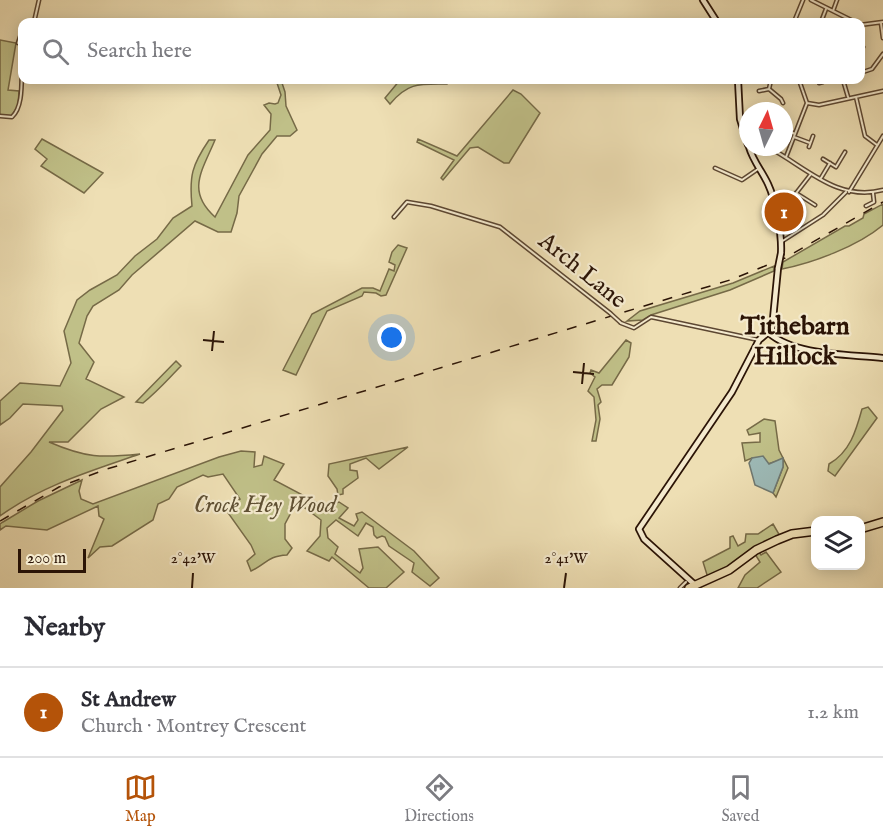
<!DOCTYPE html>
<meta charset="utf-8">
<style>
:root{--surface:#fff;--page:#f7f7f7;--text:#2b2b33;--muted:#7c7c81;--line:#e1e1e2;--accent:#b45309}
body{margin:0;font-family:"IM FELL English",serif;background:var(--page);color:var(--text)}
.controls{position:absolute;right:18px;bottom:18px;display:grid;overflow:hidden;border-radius:12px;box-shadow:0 3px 15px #0003}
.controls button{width:54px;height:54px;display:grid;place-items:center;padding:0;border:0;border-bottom:2px solid var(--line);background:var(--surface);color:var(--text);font:30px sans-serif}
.compass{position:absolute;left:739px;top:102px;width:54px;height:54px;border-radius:50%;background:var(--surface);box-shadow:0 3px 15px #0003;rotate:5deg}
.scale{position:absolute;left:18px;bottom:15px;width:68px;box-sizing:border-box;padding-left:6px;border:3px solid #2b1406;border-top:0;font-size:16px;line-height:21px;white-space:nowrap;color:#2b1406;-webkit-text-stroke:4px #f4eace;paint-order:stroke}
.you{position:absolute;left:392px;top:338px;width:21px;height:21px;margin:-15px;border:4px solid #fff;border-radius:50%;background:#1a73e8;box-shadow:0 0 0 9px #1a73e833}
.badge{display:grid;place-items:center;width:39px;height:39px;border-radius:50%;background:var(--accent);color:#fff;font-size:20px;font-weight:700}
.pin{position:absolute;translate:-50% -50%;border:3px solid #fff;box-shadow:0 2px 6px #0006}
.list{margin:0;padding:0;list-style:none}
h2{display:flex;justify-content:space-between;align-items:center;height:78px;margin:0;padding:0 24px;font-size:26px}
h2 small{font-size:20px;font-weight:400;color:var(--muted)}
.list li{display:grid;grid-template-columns:39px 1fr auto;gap:18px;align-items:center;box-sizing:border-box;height:90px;padding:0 24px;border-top:2px solid var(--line)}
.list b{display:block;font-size:22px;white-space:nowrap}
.list p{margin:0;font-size:20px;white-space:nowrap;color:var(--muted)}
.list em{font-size:20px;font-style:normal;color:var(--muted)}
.icon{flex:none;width:33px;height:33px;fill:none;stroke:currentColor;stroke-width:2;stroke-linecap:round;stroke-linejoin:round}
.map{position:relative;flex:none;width:883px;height:588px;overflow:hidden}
.search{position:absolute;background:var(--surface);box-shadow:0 3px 15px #0003;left:18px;right:18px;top:18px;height:66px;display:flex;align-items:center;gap:15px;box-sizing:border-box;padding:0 21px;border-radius:12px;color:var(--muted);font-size:22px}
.sheet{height:168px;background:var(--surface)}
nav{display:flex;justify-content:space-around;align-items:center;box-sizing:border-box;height:84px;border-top:2px solid var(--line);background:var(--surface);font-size:16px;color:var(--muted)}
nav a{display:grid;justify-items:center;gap:3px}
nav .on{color:var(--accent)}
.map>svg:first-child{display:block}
</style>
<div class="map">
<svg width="883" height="588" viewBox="0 0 883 588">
<rect width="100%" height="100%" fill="#eedfb4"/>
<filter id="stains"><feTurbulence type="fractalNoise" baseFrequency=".00333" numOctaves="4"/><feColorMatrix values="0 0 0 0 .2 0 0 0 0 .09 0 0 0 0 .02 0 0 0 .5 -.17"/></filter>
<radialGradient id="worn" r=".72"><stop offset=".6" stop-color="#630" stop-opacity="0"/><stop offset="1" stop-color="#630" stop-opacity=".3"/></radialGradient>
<!-- green -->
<path fill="#c0c088" stroke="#766a47" stroke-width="1.5" d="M 0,40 L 16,43 L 8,90 L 19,91 L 18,107 L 11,116 L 0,115 Z
M 276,80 L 281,80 L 285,92 L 286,106 L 297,130 L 290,136 L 277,136 L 262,154 L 239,196 L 237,213 L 231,232 L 218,232 L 195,221 L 132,275 L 119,290 L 93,306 L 87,316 L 79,343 L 94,362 L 86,379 L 124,397 L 101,409 L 68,442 L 49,442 C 86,458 101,458 140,454 C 91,471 43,485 0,516 L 0,487 L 31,452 L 63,410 L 62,406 L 23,404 L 10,418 L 0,425 L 0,401 L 20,383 L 60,386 L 71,363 L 64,331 L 77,300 L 90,290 L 117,275 L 135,256 L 157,239 L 173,218 L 192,206 C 189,176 192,165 209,140 L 215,140 C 202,171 186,191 215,217 L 248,155 L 270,130 L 271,114 L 264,105 L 269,103 L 275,104 L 278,103 L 281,95 Z
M 400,80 L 451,80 L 447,84 C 420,84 408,82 390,104 L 385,98 Z
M 513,90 L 521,94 L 540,113 L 509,163 L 504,163 L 478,147 L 470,148 L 443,180 L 441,178 L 454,160 L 417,142 L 418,139 L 457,156 Z
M 42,139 L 103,173 L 84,193 L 41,166 L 47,159 L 35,149 Z
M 883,204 L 883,225 C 858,246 813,263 782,269 L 783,262 L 845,226 L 849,226 L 863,218 L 864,214 Z
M 398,245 L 407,248 L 386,295 L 381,296 L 376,293 L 364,292 L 362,296 L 327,311 L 296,375 L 283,370 L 312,314 L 362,288 L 373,288 L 380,291 L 389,269 L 394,271 L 395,265 L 389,262 L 392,252 Z
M 774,266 L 774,271 L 730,290 L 651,315 L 643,320 L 627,321 L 640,311 L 733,283 Z
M 626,340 L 631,343 L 629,357 L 612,385 L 602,385 L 597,389 L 601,402 L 598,405 L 600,419 L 596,441 L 592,441 L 596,420 L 594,397 L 588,391 L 595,377 L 590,373 L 591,370 L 599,373 Z
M 176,361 L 181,366 C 168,379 159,390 143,403 L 136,402 Z
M 868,407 L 877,418 L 835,476 L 828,471 L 829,464 C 850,452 856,431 862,409 Z
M 764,419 L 775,421 L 779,450 L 788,468 L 776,497 L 773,493 L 783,467 L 783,459 L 768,464 L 752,458 L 745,461 L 742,443 L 760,442 L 760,433 L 749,435 L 747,430 Z
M 408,447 L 379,469 L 366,458 L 350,464 L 350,470 L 357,471 L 358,478 L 343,489 L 343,494 L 338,495 L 337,489 L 328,476 L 329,464 Z
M 241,451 L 255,452 L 254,467 L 262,465 L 264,456 L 284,464 L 274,480 L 325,507 L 339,502 L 348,508 L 339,518 L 354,526 L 358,520 L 356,514 L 362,512 L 414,551 L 439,578 L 430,586 L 412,572 L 414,563 L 389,546 L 385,537 L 382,536 L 377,538 L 374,535 L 373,527 L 366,523 L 358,536 L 336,520 L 327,528 L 328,538 L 338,547 L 335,554 L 360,573 L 363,568 L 359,549 L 378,547 L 404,572 L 386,588 L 369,588 L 332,557 L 329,561 L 307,551 L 320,536 L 321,520 L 305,508 L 294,507 L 285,524 L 285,539 L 292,548 L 287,555 C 267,556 267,564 251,571 L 247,561 L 255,554 L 251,545 L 226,510 L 240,499 L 223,474 L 208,477 L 203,475 L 177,487 L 169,499 L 158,504 L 153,520 L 112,546 L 100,547 L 88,558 L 104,519 L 99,516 L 98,506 L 47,530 L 6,526 L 0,530 L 0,524 L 3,522 L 38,501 L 82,480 L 79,491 L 81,499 L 93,504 L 219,457 Z
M 773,524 L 780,536 L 741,560 L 708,578 L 703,562 L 730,548 L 730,537 L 733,536 L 738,546 L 745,542 L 746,534 L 758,534 Z
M 758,551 L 761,555 L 766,552 L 781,572 L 757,588 L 738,588 L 745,575 L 760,562 L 755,554 Z"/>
<!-- water -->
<path fill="#9dbab7" stroke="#6f7870" stroke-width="1.5" d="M 763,456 L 769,464 L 783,458 L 783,467 L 773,493 L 755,485 L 749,463 L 752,458 Z"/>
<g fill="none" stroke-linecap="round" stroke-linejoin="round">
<!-- street casing -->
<g stroke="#5c4732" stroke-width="5">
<path id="street" d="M 811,0 L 855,22
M 833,11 L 837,0
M 34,22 L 39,0
M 794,22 L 803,0
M 821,22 L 826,9
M 881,23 L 883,38
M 860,25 L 883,22
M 18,43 L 22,31
M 861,50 L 863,47
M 860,73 L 872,69 L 883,54
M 771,80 L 769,89 L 781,99 L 783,103
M 843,80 L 848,97
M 819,83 L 823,82
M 759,91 L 769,89
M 856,97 L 865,136 L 877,145
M 807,103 L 819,105 L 883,91
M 762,109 L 763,111
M 0,116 L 12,117 C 24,106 21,80 22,65
M 784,129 L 795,134
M 794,137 L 810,143
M 768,147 C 806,167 837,202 883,190
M 809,147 L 813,136
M 786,157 L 807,103 L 799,80
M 823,159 L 836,167 L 845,152
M 715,168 L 742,180 L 758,169
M 821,178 L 830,163
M 849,192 L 883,136
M 796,193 L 815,205
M 866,206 L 874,202 L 873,193
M 778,209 L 791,205 L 797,192 L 811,174
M 394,217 L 407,202 L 431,206 L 500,227 L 610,313
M 781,242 L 823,215 L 846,192
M 621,323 L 634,328 L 651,317 L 656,318 L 759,340
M 680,588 L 686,582"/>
</g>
<!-- secondary casing -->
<g stroke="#2b1406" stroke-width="8">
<path id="secondary" d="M 703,0 L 717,22
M 738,80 L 740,119 L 748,145
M 749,147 C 753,161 762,171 768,184 C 776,201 782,235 781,253
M 769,333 C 795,356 850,354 883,358
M 695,585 L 644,539 L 639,529 L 732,392 L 759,340 L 772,329 L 778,268"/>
</g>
<!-- highway casing -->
<g stroke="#2b1406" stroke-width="10">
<path id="highway" d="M 860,529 L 883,522
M 689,588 L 729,570 L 756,550 L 777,540 L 792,534 L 816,531"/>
</g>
<!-- street -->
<use href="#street" stroke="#f4eace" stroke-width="2"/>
<!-- secondary -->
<use href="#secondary" stroke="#f4eace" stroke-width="4.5"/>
<!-- highway -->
<use href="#highway" stroke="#eedfb4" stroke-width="7"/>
<!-- rail -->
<path stroke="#2b1406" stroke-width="1.5" stroke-dasharray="10 10" stroke-linecap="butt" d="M 0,521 L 59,487 L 107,469 L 730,280 L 785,258 L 883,202"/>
<!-- street-bridge casing -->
<g stroke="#5c4732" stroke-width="5" stroke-linecap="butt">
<path id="street-bridge" d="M 610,313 L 621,323"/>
</g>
<!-- secondary-bridge casing -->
<g stroke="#2b1406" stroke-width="8" stroke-linecap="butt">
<path id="secondary-bridge" d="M 778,268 L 781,253"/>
</g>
<!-- street-bridge -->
<use href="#street-bridge" stroke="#f4eace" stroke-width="2"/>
<!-- secondary-bridge -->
<use href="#secondary-bridge" stroke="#f4eace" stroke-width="4.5"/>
</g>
<!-- ticks -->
<path fill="none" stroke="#2b1406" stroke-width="2" d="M 203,340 L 224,342M 212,351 L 214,331M 573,372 L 594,374M 582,384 L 584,363M 192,588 L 193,573M 564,588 L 566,573"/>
<g text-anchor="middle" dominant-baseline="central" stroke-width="4.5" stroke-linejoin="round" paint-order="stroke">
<!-- street labels -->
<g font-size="24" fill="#2b1406" stroke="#f4eace">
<text transform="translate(582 271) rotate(39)">Arch Lane</text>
</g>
<!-- park labels -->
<g font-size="24" font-style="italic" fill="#5f5034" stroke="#f4eace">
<text x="265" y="505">Crock Hey Wood</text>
</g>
<!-- neighbourhood labels -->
<g font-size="26" font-weight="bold" fill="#2b1406" stroke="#f4eace">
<text x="795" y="326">Tithebarn<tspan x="795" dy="30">Hillock</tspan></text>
</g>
</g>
<g font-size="15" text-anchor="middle" fill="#2b1406" stroke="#f4eace" stroke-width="4.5" stroke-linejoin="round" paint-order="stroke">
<text x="193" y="563">2°42'W</text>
<text x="566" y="563">2°41'W</text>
</g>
<rect width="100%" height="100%" filter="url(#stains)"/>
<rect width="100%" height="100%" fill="url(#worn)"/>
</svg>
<div class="controls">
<button><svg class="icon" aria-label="layers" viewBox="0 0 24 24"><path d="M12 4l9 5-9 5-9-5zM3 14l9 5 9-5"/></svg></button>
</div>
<svg class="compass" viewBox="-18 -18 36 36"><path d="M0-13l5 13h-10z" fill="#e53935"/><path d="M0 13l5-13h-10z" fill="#7c7c81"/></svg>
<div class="scale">200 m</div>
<div class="you"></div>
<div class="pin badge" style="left:784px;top:212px">1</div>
<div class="search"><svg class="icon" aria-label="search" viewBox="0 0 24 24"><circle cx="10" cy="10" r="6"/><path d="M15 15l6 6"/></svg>Search here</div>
</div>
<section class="sheet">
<h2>Nearby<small></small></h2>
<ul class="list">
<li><span class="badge">1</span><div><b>St Andrew</b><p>Church · Montrey Crescent</p></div><em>1.2 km</em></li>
</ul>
</section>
<nav>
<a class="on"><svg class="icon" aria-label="map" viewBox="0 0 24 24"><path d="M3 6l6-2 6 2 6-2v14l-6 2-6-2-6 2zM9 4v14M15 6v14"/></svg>Map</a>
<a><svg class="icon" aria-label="directions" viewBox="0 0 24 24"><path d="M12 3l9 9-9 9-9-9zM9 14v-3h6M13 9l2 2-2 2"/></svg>Directions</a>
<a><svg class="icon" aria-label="saved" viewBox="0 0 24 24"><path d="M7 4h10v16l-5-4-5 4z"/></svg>Saved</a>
</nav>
